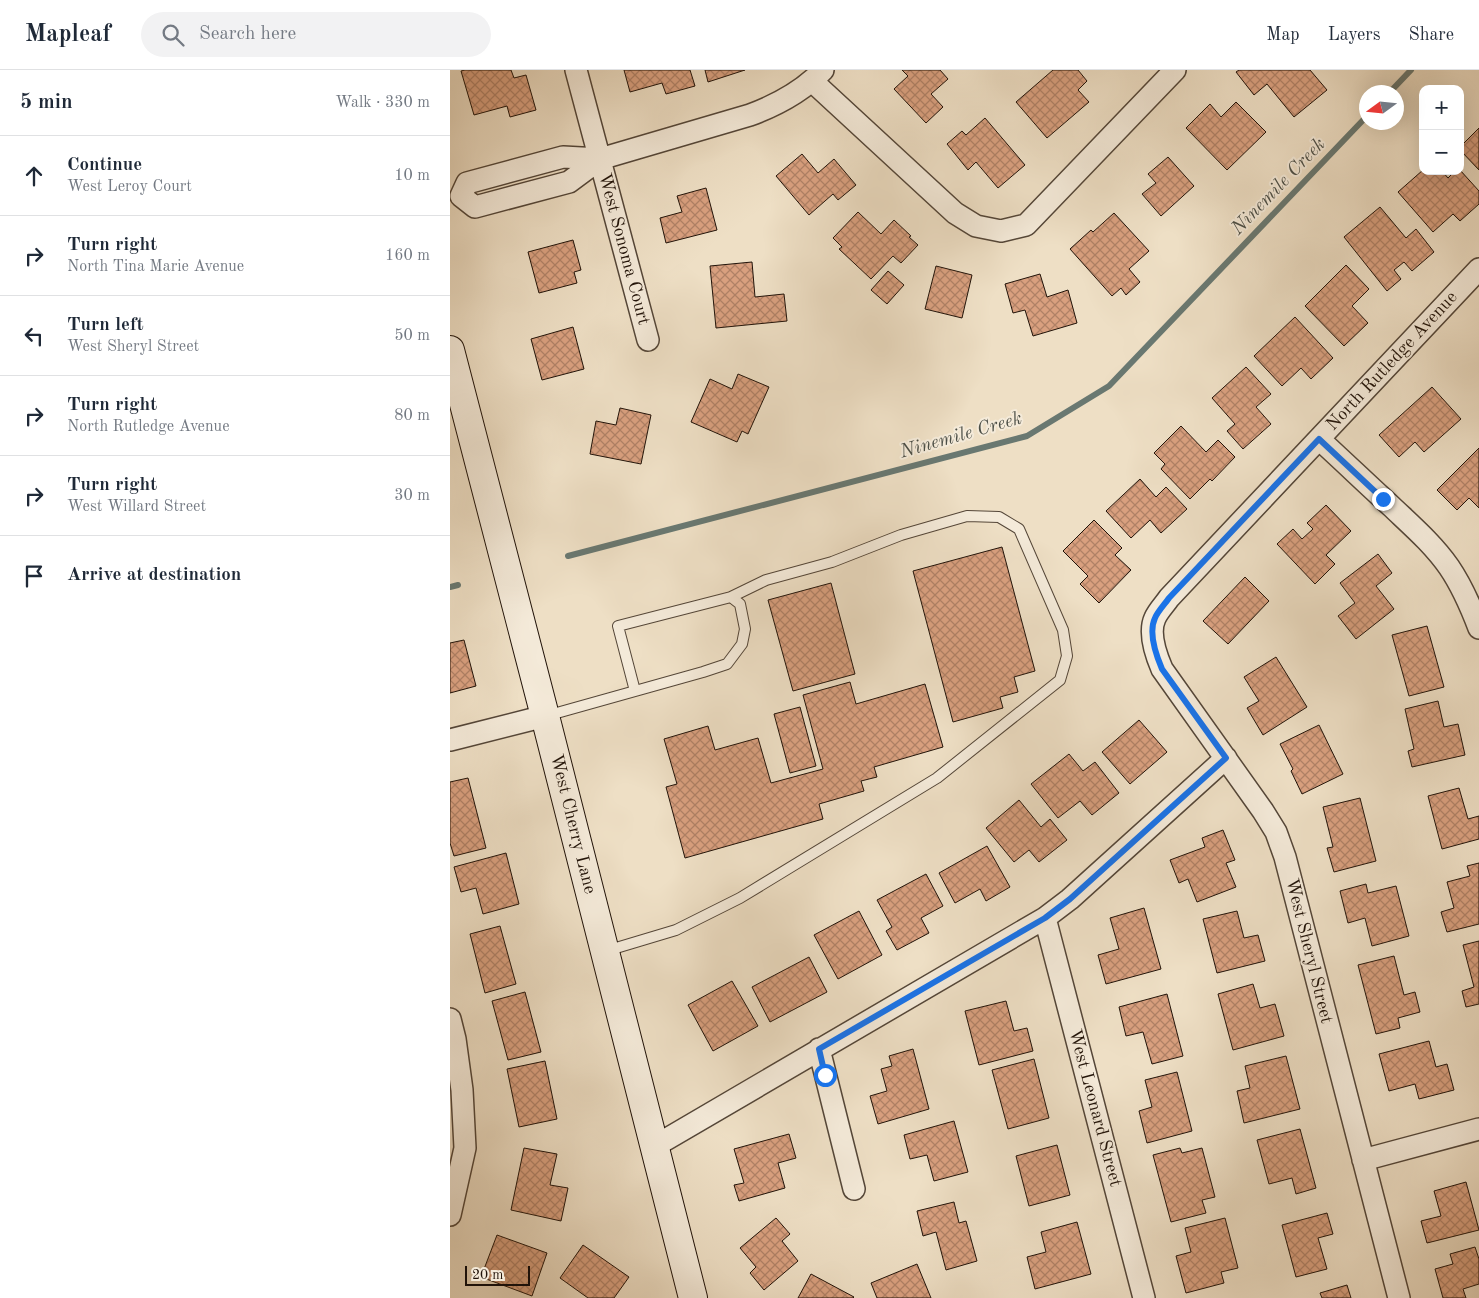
<!DOCTYPE html>
<meta charset="utf-8">
<style>
:root{--surface:#fff;--page:#f2f2f3;--text:#1f2937;--muted:#747a83;--line:#e0e1e3}
body{margin:0;font-family:"Old Standard TT",serif;background:var(--page);color:var(--text)}
.controls{position:absolute;right:15px;top:15px;display:grid;overflow:hidden;border-radius:10px;box-shadow:0 5px 20px #0002}
.controls button{width:45px;height:45px;display:grid;place-items:center;padding:0;border:0;border-bottom:1px solid var(--line);background:var(--surface);color:var(--text);font:25px sans-serif}
.compass{position:absolute;left:909px;top:15px;width:45px;height:45px;border-radius:50%;background:var(--surface);box-shadow:0 5px 20px #0002;rotate:255deg}
.scale{position:absolute;left:15px;bottom:12px;width:65px;box-sizing:border-box;padding-left:5px;border:2px solid #211309;border-top:0;font-size:14px;line-height:18px;white-space:nowrap;color:#211309;-webkit-text-stroke:4px #f4ead9;paint-order:stroke}
.stop{position:absolute;width:15px;height:15px;margin:-11px;border:4px solid #1a73e8;border-radius:50%;background:#fff}
.stop.end{background:#1a73e8;border-color:#fff;box-shadow:0 1px 5px #0008}
.list{margin:0;padding:0;list-style:none}
h2{display:flex;justify-content:space-between;align-items:center;height:65px;margin:0;padding:0 20px;font-size:21px}
h2 small{font-size:16px;font-weight:400;color:var(--muted)}
.list li{display:grid;grid-template-columns:32px 1fr auto;gap:15px;align-items:center;box-sizing:border-box;height:80px;padding:0 20px;border-top:1px solid var(--line)}
.list b{display:block;font-size:19px;white-space:nowrap}
.list p{margin:0;font-size:16px;white-space:nowrap;color:var(--muted)}
.list em{font-size:16px;font-style:normal;color:var(--muted)}
.icon{flex:none;width:28px;height:28px;fill:none;stroke:currentColor;stroke-width:2;stroke-linecap:round;stroke-linejoin:round}
.map{position:relative;flex:none;width:1029px;height:1228px;overflow:hidden}
header{display:flex;align-items:center;gap:30px;box-sizing:border-box;height:70px;padding:0 25px;background:var(--surface);border-bottom:1px solid var(--line)}
header strong{font-size:24px}
nav{display:flex;gap:28px;margin-inline-start:auto;font-size:18px}
.search{width:350px;height:45px;background:var(--page);display:flex;align-items:center;gap:12px;box-sizing:border-box;padding:0 18px;border-radius:28px;color:var(--muted);font-size:19px}
main{display:flex}
aside{flex:1;background:var(--surface)}
.map>svg:first-child{display:block}
</style>
<header>
<strong>Mapleaf</strong>
<div class="search"><svg class="icon" aria-label="search" viewBox="0 0 24 24"><circle cx="10" cy="10" r="6"/><path d="M15 15l6 6"/></svg>Search here</div>
<nav><a>Map</a><a>Layers</a><a>Share</a></nav>
</header>
<main>
<aside>
<h2>5 min<small>Walk · 330 m</small></h2>
<ul class="list">
<li><svg class="icon" aria-label="ahead" viewBox="0 0 24 24"><path d="M12 20V5M6 11l6-6 6 6"/></svg><div><b>Continue</b><p>West Leroy Court</p></div><em>10 m</em></li>
<li><svg class="icon" aria-label="right" viewBox="0 0 24 24"><path d="M7 20v-9h11M14 6l5 5-5 5"/></svg><div><b>Turn right</b><p>North Tina Marie Avenue</p></div><em>160 m</em></li>
<li><svg class="icon" aria-label="left" viewBox="0 0 24 24"><path d="M17 20v-9H6M10 6l-5 5 5 5"/></svg><div><b>Turn left</b><p>West Sheryl Street</p></div><em>50 m</em></li>
<li><svg class="icon" aria-label="right" viewBox="0 0 24 24"><path d="M7 20v-9h11M14 6l5 5-5 5"/></svg><div><b>Turn right</b><p>North Rutledge Avenue</p></div><em>80 m</em></li>
<li><svg class="icon" aria-label="right" viewBox="0 0 24 24"><path d="M7 20v-9h11M14 6l5 5-5 5"/></svg><div><b>Turn right</b><p>West Willard Street</p></div><em>30 m</em></li>
<li><svg class="icon" aria-label="arrive" viewBox="0 0 24 24"><path d="M6 21V4h12l-3 4 3 4H6"/></svg><div><b>Arrive at destination</b></div></li>
</ul>
</aside>
<div class="map">
<svg width="1029" height="1228" viewBox="0 0 1029 1228">
<defs>
<pattern id="building-cross-hatch" width="8" height="8" patternUnits="userSpaceOnUse" patternTransform="scale(1.25)"><rect width="8" height="8" fill="#d9a07f"/><path d="M0 0l8 8M0 8l8-8" fill="none" stroke="#b08166"/></pattern>
</defs>
<rect width="100%" height="100%" fill="#eedfc5"/>
<filter id="stains"><feTurbulence type="fractalNoise" baseFrequency=".004" numOctaves="4"/><feColorMatrix values="0 0 0 0 .2 0 0 0 0 .09 0 0 0 0 .02 0 0 0 .5 -.17"/></filter>
<radialGradient id="worn" r=".72"><stop offset=".6" stop-color="#630" stop-opacity="0"/><stop offset="1" stop-color="#630" stop-opacity=".3"/></radialGradient>
<g fill="none" stroke-linecap="round" stroke-linejoin="round">
<!-- stream -->
<path stroke="#697871" stroke-width="6" d="M 940,22 L 961,0
M 118,486 L 577,366 L 659,316 L 916,47
M 0,517 L 8,515"/>
</g>
<!-- building -->
<path fill="url(#building-cross-hatch)" stroke="#211309" d="M 15,0 L 61,0 L 64,8 L 76,5 L 86,40 L 60,47 L 57,36 L 24,45 L 11,1 Z
M 174,0 L 240,0 L 245,16 L 216,24 L 212,13 L 180,22 Z
M 255,0 L 295,0 L 258,12 Z
M 452,0 L 490,0 L 498,9 L 481,24 L 493,37 L 476,53 L 444,19 L 458,6 Z
M 603,0 L 628,0 L 637,11 L 628,20 L 639,32 L 597,68 L 566,32 Z
M 789,0 L 860,0 L 877,20 L 844,47 L 817,14 L 804,25 L 786,2 Z
M 786,32 L 816,62 L 777,100 L 736,58 L 760,34 L 771,47 Z
M 535,48 L 575,95 L 548,118 L 526,92 L 518,100 L 497,74 L 512,61 L 516,65 Z
M 1029,58 L 1029,100 L 1010,80 L 1010,77 Z
M 352,84 L 368,103 L 384,89 L 406,115 L 388,130 L 383,124 L 359,145 L 326,106 Z
M 718,87 L 744,116 L 711,146 L 692,124 L 706,113 L 698,104 Z
M 973,100 L 973,101 L 992,101 L 998,108 L 1005,101 L 1010,101 L 1010,100 L 1029,121 L 1029,134 L 1010,151 L 1003,144 L 983,162 L 948,122 Z
M 256,118 L 267,160 L 216,173 L 210,148 L 232,142 L 227,126 Z
M 930,137 L 956,168 L 966,159 L 984,182 L 962,201 L 954,192 L 944,200 L 951,209 L 937,221 L 894,167 Z
M 408,142 L 431,164 L 444,150 L 461,166 L 459,167 L 468,175 L 451,193 L 443,186 L 421,209 L 389,179 L 392,177 L 383,168 Z
M 664,143 L 699,181 L 679,199 L 690,212 L 676,225 L 671,218 L 662,226 L 620,179 L 641,160 L 643,162 Z
M 123,170 L 131,200 L 124,202 L 127,213 L 89,223 L 78,182 Z
M 302,192 L 305,227 L 334,224 L 337,251 L 266,258 L 260,196 Z
M 896,195 L 919,219 L 902,236 L 918,253 L 894,276 L 855,236 Z
M 486,196 L 522,205 L 512,248 L 475,239 Z
M 438,201 L 454,215 L 437,234 L 421,220 Z
M 590,204 L 597,227 L 618,220 L 627,253 L 583,266 L 575,240 L 563,243 L 555,214 Z
M 845,247 L 883,288 L 861,309 L 851,298 L 832,316 L 804,286 Z
M 123,257 L 134,299 L 92,310 L 81,269 Z
M 796,297 L 821,324 L 806,337 L 821,354 L 793,379 L 777,361 L 785,354 L 762,328 Z
M 288,304 L 319,317 L 298,364 L 292,361 L 287,372 L 241,352 L 260,309 L 282,319 Z
M 982,317 L 1011,349 L 974,382 L 965,372 L 949,387 L 929,365 Z
M 170,338 L 201,345 L 191,394 L 140,384 L 146,351 L 166,355 Z
M 731,356 L 756,382 L 768,370 L 785,387 L 762,411 L 760,409 L 740,429 L 711,399 L 715,394 L 704,383 Z
M 1029,378 L 1029,438 L 1019,428 L 1007,440 L 987,420 Z
M 690,409 L 706,427 L 716,417 L 737,439 L 711,463 L 700,450 L 681,468 L 656,441 Z
M 876,435 L 901,461 L 876,485 L 885,494 L 865,514 L 827,474 L 843,459 L 852,469 L 863,459 L 857,453 Z
M 644,450 L 672,478 L 665,485 L 681,500 L 649,533 L 630,514 L 638,506 L 613,481 Z
M 552,477 L 585,601 L 564,607 L 568,622 L 550,627 L 553,638 L 503,652 L 463,501 Z
M 928,484 L 942,503 L 926,516 L 944,539 L 906,569 L 888,546 L 905,533 L 890,513 Z
M 795,507 L 819,531 L 778,574 L 753,551 Z
M 381,513 L 405,604 L 343,621 L 318,530 Z
M 977,556 L 994,617 L 959,626 L 942,565 Z
M 14,570 L 26,616 L 0,623 L 0,573 Z
M 826,587 L 857,637 L 813,665 L 797,638 L 809,631 L 794,607 Z
M 400,612 L 406,634 L 475,614 L 493,677 L 424,697 L 427,707 L 411,711 L 414,721 L 369,734 L 373,749 L 235,788 L 216,717 L 227,714 L 214,669 L 258,656 L 265,680 L 308,668 L 321,713 L 373,699 L 353,625 Z
M 988,631 L 994,657 L 1008,654 L 1015,685 L 962,697 L 958,681 L 964,679 L 955,639 Z
M 350,637 L 366,696 L 340,703 L 324,644 Z
M 689,650 L 717,682 L 680,714 L 652,682 Z
M 869,655 L 893,704 L 852,724 L 841,701 L 843,699 L 830,674 Z
M 619,684 L 633,701 L 645,692 L 669,723 L 642,745 L 630,731 L 608,748 L 581,714 Z
M 18,708 L 36,778 L 4,786 L 0,773 L 0,712 Z
M 1009,718 L 1018,749 L 1029,746 L 1029,769 L 992,779 L 978,726 Z
M 910,728 L 926,791 L 884,802 L 877,778 L 883,777 L 873,737 Z
M 569,730 L 591,757 L 600,749 L 617,770 L 589,792 L 579,780 L 564,792 L 536,758 Z
M 773,760 L 785,790 L 776,793 L 786,817 L 747,832 L 738,809 L 729,813 L 720,790 L 755,777 L 752,768 Z
M 537,776 L 560,817 L 536,831 L 530,819 L 505,833 L 489,803 Z
M 56,783 L 69,834 L 33,844 L 26,818 L 11,822 L 4,797 Z
M 1029,793 L 1029,854 L 997,862 L 991,842 L 1004,838 L 997,812 L 1020,806 L 1017,796 Z
M 476,804 L 493,836 L 471,848 L 479,863 L 447,880 L 436,861 L 442,857 L 427,830 Z
M 916,814 L 918,823 L 946,816 L 959,866 L 922,876 L 915,848 L 898,853 L 890,821 Z
M 694,838 L 711,899 L 656,914 L 648,885 L 669,879 L 660,848 Z
M 409,841 L 432,885 L 388,909 L 364,865 Z
M 787,841 L 794,868 L 808,865 L 815,891 L 767,903 L 753,849 Z
M 50,856 L 66,914 L 35,923 L 20,864 Z
M 1029,871 L 1029,934 L 1016,937 L 1012,921 L 1024,917 L 1013,875 Z
M 944,886 L 954,925 L 965,922 L 970,942 L 948,948 L 950,958 L 926,964 L 908,895 Z
M 359,887 L 377,922 L 320,952 L 302,917 Z
M 282,911 L 308,956 L 263,981 L 238,935 Z
M 803,914 L 810,938 L 825,934 L 834,966 L 783,980 L 768,924 Z
M 75,922 L 91,982 L 58,990 L 42,931 Z
M 717,924 L 733,986 L 702,994 L 693,962 L 676,966 L 669,937 Z
M 556,931 L 564,961 L 577,958 L 583,981 L 529,995 L 515,941 Z
M 979,971 L 986,997 L 997,994 L 1004,1020 L 969,1029 L 965,1014 L 939,1021 L 929,984 Z
M 463,979 L 479,1039 L 428,1054 L 420,1026 L 437,1021 L 431,999 L 442,996 L 439,986 Z
M 836,986 L 850,1039 L 794,1053 L 787,1021 L 800,1018 L 795,996 Z
M 584,989 L 599,1048 L 558,1059 L 542,1000 Z
M 95,991 L 107,1049 L 69,1057 L 57,999 Z
M 727,1002 L 742,1061 L 697,1073 L 689,1041 L 702,1037 L 695,1010 Z
M 504,1051 L 518,1102 L 484,1111 L 477,1085 L 460,1089 L 454,1065 Z
M 850,1059 L 866,1118 L 846,1124 L 842,1108 L 819,1114 L 807,1070 Z
M 339,1064 L 346,1088 L 328,1093 L 335,1118 L 289,1131 L 284,1115 L 294,1113 L 284,1079 Z
M 607,1075 L 620,1125 L 579,1136 L 566,1086 Z
M 74,1078 L 107,1084 L 100,1115 L 118,1118 L 111,1151 L 61,1140 Z
M 730,1078 L 732,1083 L 752,1078 L 765,1127 L 752,1130 L 756,1143 L 721,1152 L 703,1085 Z
M 1016,1112 L 1029,1160 L 977,1173 L 971,1151 L 991,1146 L 984,1121 Z
M 504,1132 L 509,1153 L 516,1151 L 527,1191 L 496,1200 L 486,1162 L 473,1166 L 467,1141 Z
M 877,1143 L 883,1164 L 868,1168 L 877,1199 L 846,1207 L 832,1155 Z
M 326,1148 L 340,1164 L 332,1171 L 348,1191 L 314,1220 L 300,1203 L 306,1197 L 290,1178 Z
M 775,1148 L 788,1198 L 771,1202 L 774,1213 L 736,1223 L 726,1186 L 741,1182 L 735,1158 Z
M 627,1152 L 641,1204 L 585,1219 L 577,1187 L 596,1182 L 591,1162 Z
M 47,1165 L 97,1183 L 82,1226 L 31,1207 Z
M 133,1175 L 179,1207 L 164,1228 L 138,1228 L 110,1208 Z
M 1025,1177 L 1029,1189 L 1029,1214 L 1013,1219 L 1016,1228 L 993,1228 L 985,1199 L 1003,1194 L 1000,1184 Z
M 467,1194 L 481,1228 L 427,1228 L 421,1213 Z
M 361,1204 L 404,1227 L 403,1228 L 348,1228 Z
M 897,1215 L 901,1228 L 872,1228 L 870,1223 Z"/>
<g fill="none" stroke-linecap="round" stroke-linejoin="round">
<!-- service casing -->
<g stroke="#544638" stroke-width="12">
<path id="service" d="M 96,646 L 253,602 L 277,594 L 292,574 L 295,559 L 290,534 L 281,527 L 168,556 L 185,621
M 156,881 L 226,860 L 290,828 L 487,708 L 610,610 L 617,586 L 613,560 L 569,459 L 549,447 L 517,446 L 451,465 L 382,492 L 316,510 L 281,527"/>
</g>
<!-- minor casing -->
<g stroke="#544638" stroke-width="24">
<path id="minor" d="M 126,0 L 198,270
M 362,11 L 505,143 L 526,156 L 551,161 L 576,155 L 725,0
M 150,89 L 119,112 L 25,137 L 11,126 L 17,113 L 113,87 L 150,89 L 300,45 C 327,35 353,21 373,0
M 869,369 C 893,391 917,414 941,436 C 962,456 983,474 999,497 C 1012,516 1021,537 1029,558
M 0,670 L 95,646
M 595,848 L 694,1228
M 0,949 L 5,969 L 12,1020 L 15,1078 L 0,1145
M 369,979 L 404,1119
M 205,1076 L 595,848 L 620,829 L 776,688
M 913,1090 L 1029,1059
M 949,1228 L 835,787 L 826,762 L 813,741 L 712,599 C 706,585 698,563 705,548 C 708,541 715,534 719,528 L 1029,199"/>
</g>
<!-- secondary casing -->
<g stroke="#211309" stroke-width="30">
<path id="secondary" d="M 0,280 L 95,646 L 243,1228"/>
</g>
<!-- service -->
<use href="#service" stroke="#f4ead9" stroke-width="10"/>
<!-- minor -->
<use href="#minor" stroke="#f4ead9" stroke-width="21"/>
<!-- secondary -->
<use href="#secondary" stroke="#f4ead9" stroke-width="28"/>
</g>
<g fill="none" stroke-linecap="round" stroke-linejoin="round">
<!-- route -->
<path stroke="#1a73e8" stroke-width="6" d="M 375,1005 L 369,979 L 595,848 L 620,829 L 776,688 L 712,599 C 706,585 698,563 705,548 C 708,541 715,534 719,528 L 869,369 L 933,429"/>
</g>
<g text-anchor="middle" dominant-baseline="central" stroke-width="4" stroke-linejoin="round" paint-order="stroke">
<!-- street labels -->
<g font-size="18" fill="#211309" stroke="#f4ead9">
<text transform="translate(174 179) rotate(75)">West Sonoma Court</text>
<text transform="translate(942 291) rotate(-47)">North Rutledge Avenue</text>
<text transform="translate(123 754) rotate(76)">West Cherry Lane</text>
<text transform="translate(859 881) rotate(76)">West Sheryl Street</text>
<text transform="translate(645 1038) rotate(75)">West Leonard Street</text>
</g>
<!-- water labels -->
<g font-size="19" font-style="italic" fill="#4b4e46" stroke="#f4ead9">
<text transform="translate(829 117) rotate(-46)">Ninemile Creek</text>
<text transform="translate(511 366) rotate(-16)">Ninemile Creek</text>
</g>
</g>
<rect width="100%" height="100%" filter="url(#stains)"/>
<rect width="100%" height="100%" fill="url(#worn)"/>
</svg>
<div class="controls">
<button>+</button>
<button>−</button>
</div>
<svg class="compass" viewBox="-18 -18 36 36"><path d="M0-13l5 13h-10z" fill="#e53935"/><path d="M0 13l5-13h-10z" fill="#747a83"/></svg>
<div class="scale">20 m</div>
<div class="stop" style="left:375px;top:1005px"></div>
<div class="stop end" style="left:933px;top:429px"></div>
</div>
</main>
